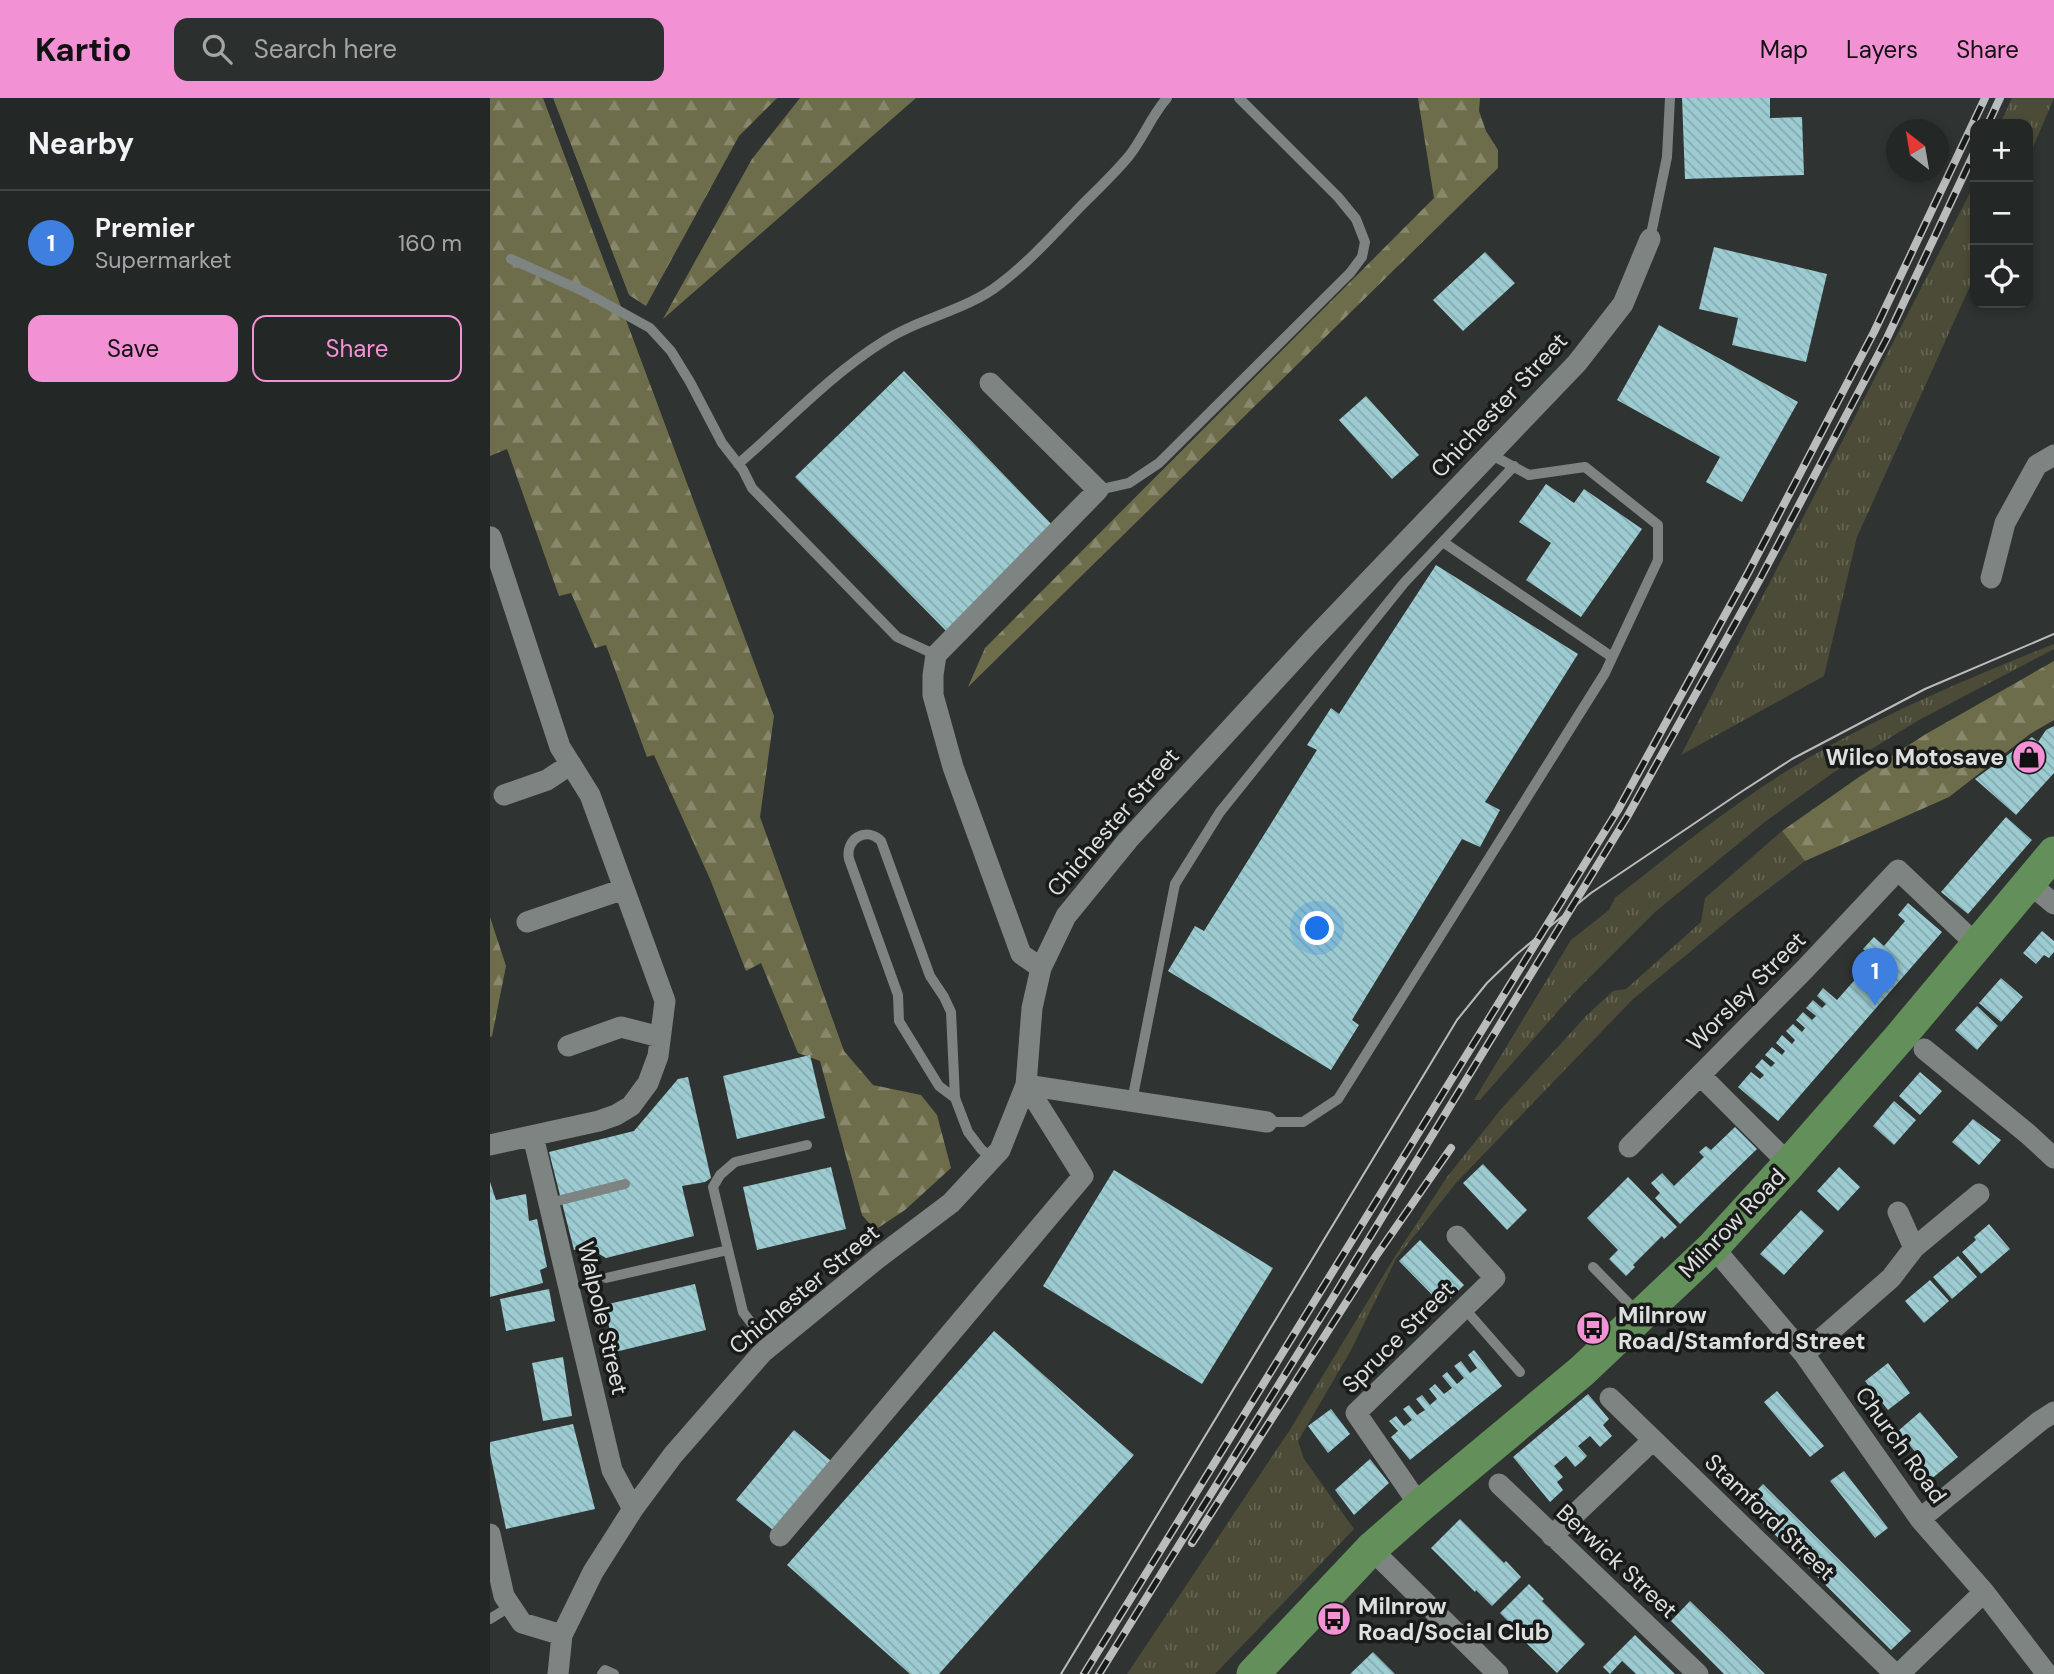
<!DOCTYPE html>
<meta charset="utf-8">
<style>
:root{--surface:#232726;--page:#2b2f2e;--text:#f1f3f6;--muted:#a3a5a7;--line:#404443;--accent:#f391d5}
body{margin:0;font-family:"DM Sans",sans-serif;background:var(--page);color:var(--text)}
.controls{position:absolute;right:21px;top:21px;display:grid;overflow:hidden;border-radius:14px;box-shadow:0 4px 10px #0003}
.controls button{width:63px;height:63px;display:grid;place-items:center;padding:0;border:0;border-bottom:2px solid var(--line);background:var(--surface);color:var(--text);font:35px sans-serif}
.compass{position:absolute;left:1396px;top:21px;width:63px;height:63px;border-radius:50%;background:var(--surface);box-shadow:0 4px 10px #0003;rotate:329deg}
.you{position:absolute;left:828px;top:831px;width:24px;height:24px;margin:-18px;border:5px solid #fff;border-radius:50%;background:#1a73e8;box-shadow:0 0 0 10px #1a73e833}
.badge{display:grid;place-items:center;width:46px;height:46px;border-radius:50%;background:var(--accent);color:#fff;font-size:23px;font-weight:700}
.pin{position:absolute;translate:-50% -58px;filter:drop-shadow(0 2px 4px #0008)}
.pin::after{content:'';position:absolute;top:37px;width:24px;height:21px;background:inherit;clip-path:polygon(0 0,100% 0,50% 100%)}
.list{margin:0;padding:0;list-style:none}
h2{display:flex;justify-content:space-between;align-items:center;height:91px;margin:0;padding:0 28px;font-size:30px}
h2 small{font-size:23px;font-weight:400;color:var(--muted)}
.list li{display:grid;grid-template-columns:46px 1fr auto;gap:21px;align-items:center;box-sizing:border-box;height:105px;padding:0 28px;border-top:2px solid var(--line)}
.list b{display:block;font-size:26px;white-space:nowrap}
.list p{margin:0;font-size:23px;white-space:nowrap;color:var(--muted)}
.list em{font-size:23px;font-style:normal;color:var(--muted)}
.actions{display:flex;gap:14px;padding:21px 28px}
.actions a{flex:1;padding:16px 0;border:2px solid var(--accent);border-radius:14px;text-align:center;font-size:24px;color:var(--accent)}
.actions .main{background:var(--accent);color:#111}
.icon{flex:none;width:38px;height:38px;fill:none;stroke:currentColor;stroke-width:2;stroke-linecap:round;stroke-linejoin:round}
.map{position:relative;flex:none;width:1564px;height:1576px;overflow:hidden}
header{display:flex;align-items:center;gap:42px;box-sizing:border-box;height:98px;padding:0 35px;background:var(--accent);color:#111}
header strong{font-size:33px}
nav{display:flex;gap:38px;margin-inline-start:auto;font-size:24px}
.search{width:490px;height:63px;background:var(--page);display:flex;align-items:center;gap:18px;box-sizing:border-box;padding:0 24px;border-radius:14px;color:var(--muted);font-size:26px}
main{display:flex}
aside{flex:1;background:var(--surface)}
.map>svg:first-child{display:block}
</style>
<header>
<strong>Kartio</strong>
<div class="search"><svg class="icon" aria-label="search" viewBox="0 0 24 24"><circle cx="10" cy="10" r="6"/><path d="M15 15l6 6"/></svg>Search here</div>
<nav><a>Map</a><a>Layers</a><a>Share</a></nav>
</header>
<main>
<aside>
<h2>Nearby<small></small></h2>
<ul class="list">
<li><span class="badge" style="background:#3f7fe0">1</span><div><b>Premier</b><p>Supermarket</p></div><em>160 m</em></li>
</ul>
<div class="actions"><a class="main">Save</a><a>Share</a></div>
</aside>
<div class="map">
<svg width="1564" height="1576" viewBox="0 0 1564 1576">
<defs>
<pattern id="grass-tufts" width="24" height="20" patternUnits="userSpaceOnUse" patternTransform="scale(1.75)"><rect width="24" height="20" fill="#4c4b38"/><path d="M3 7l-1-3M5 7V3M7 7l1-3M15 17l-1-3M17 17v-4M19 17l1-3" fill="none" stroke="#656554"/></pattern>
<pattern id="forest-firs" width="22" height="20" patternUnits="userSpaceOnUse" patternTransform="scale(1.75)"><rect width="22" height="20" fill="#6e6d4b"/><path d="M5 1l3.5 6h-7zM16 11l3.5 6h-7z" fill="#89886d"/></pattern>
<pattern id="building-back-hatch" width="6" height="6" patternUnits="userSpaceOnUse" patternTransform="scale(1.75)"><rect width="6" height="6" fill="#9cccd2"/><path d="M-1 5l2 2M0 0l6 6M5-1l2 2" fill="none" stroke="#86aaae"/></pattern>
</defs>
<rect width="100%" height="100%" fill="#2f3432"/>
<!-- grass -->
<path fill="url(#grass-tufts)" d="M 1522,0 L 1564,0 L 1538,61 L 1538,26 L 1510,26 Z
M 1485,85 L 1485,177 L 1367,439 L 1334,578 L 1191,657 Z
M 1564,546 L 1564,551 L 1429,622 L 1344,674 L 1276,723 L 1165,814 L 1083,896 L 990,1002 L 984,1002 L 1081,842 L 1119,812 L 1125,800 C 1182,755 1239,709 1300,671 C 1383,620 1474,582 1564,546 Z
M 1292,733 L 1315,763 L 1253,810 L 1143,901 L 966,1085 L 906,1161 L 860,1254 L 808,1343 L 814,1361 L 864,1431 L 725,1576 L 637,1576 L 801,1330 L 904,1160 L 957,1079 L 1012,1010 L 1096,918 L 1123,893 L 1136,891 L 1211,824 L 1215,800 Z"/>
<!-- forest -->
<path fill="url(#forest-firs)" d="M 0,0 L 53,0 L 284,618 L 270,719 L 354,953 L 383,987 L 431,997 L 447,1017 L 461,1070 L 415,1112 L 385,1132 L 372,1117 L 330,963 L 308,955 L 271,865 L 256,873 L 220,781 L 164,657 L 157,659 L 116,547 L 105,550 L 81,495 L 69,498 L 17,351 L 0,358 Z
M 63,0 L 287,0 L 249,38 L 156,208 L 139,197 Z
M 310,0 L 426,0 L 173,221 L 262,61 Z
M 928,0 L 990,0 L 989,13 L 996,33 L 1008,52 L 1008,70 L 478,589 L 495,550 L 944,100 Z
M 1564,563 L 1564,622 L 1540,636 L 1459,699 L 1315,763 L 1292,733 L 1369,679 L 1436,636 Z
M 0,819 L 16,868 L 2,938 L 0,939 Z"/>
<!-- building -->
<path fill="url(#building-back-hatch)" d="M 1192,0 L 1280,0 L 1280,20 L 1312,19 L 1314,77 L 1195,81 Z
M 1224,149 L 1337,176 L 1316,264 L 1242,247 L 1248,220 L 1209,211 Z
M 995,154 L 1025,185 L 973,233 L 943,202 Z
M 1169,227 L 1308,304 L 1252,404 L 1216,384 L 1230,359 L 1127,302 Z
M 414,273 L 566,431 L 461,538 L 305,379 Z
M 876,298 L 929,357 L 902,381 L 849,322 Z
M 1056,386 L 1084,405 L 1094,391 L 1152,431 L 1091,519 L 1036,482 L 1061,445 L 1029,424 Z
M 946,467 L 1088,556 L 995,704 L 1010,712 L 990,749 L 972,741 L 862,922 L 869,927 L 841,972 L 678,873 L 705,828 L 714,833 L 827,652 L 817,647 L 841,610 L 849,616 Z
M 1564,628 L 1564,675 L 1526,717 L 1485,681 L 1542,639 L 1548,644 L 1556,632 Z
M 1516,719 L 1542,742 L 1478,816 L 1451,794 Z
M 1418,805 L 1452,834 L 1288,1023 L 1248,989 L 1261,974 L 1270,981 L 1274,977 L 1265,969 L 1272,961 L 1281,969 L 1285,965 L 1275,957 L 1282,949 L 1292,957 L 1295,953 L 1286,945 L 1292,937 L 1302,946 L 1305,942 L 1296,933 L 1303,926 L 1312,934 L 1315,930 L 1306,922 L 1313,914 L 1322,922 L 1326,918 L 1316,910 L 1323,902 L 1332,910 L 1336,906 L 1327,898 L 1333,890 L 1347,902 L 1384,860 L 1373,851 L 1384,839 L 1394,848 L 1415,823 L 1408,817 Z
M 1552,833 L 1564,843 L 1564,854 L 1559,860 L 1554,857 L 1546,866 L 1533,855 Z
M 1511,880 L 1533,899 L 1511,924 L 1489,905 Z
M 1487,908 L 1508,928 L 1487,952 L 1465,932 Z
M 320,957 L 335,1020 L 247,1041 L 233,978 Z
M 1430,974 L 1452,993 L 1430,1017 L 1409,998 Z
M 198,979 L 221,1080 L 215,1084 L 192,1088 L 204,1138 L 116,1160 L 99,1150 L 84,1152 L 59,1054 L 144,1033 L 188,981 Z
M 1404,1003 L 1426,1022 L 1404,1047 L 1383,1028 Z
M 1483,1021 L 1511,1042 L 1489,1067 L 1462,1044 Z
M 1245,1029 L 1267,1051 L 1190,1126 L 1165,1100 L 1170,1095 L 1161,1085 L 1172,1075 L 1184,1088 L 1214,1059 L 1209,1054 L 1216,1048 L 1221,1052 Z
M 993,1066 L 1037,1112 L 1017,1132 L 973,1085 Z
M 341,1069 L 356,1131 L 267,1152 L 253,1089 Z
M 1349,1069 L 1370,1089 L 1348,1113 L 1327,1093 Z
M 624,1072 L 783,1170 L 712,1286 L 553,1188 Z
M 1138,1079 L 1187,1129 L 1174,1141 L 1172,1138 L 1143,1167 L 1145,1169 L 1136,1178 L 1119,1161 L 1128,1152 L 1097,1120 Z
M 0,1084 L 6,1102 L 36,1096 L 39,1123 L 47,1121 L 57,1169 L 50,1172 L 53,1185 L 0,1199 Z
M 1311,1112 L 1334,1133 L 1294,1177 L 1270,1156 Z
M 1499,1126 L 1520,1151 L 1491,1176 L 1472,1154 L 1486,1142 L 1484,1139 Z
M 930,1142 L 974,1187 L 953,1208 L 909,1163 Z
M 1468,1158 L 1487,1179 L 1462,1201 L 1443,1179 Z
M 1440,1182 L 1459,1203 L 1434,1225 L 1415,1203 Z
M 205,1186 L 216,1232 L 125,1254 L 114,1207 Z
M 59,1191 L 65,1223 L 16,1233 L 10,1201 Z
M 504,1233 L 644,1357 L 449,1576 L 420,1576 L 297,1467 Z
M 984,1252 L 1012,1288 L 920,1362 L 901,1339 L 908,1333 L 899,1323 L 906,1318 L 914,1328 L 922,1322 L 913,1311 L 919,1307 L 927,1317 L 935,1312 L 926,1301 L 932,1297 L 940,1307 L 947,1301 L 939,1291 L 945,1286 L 954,1296 L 962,1290 L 952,1278 L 957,1274 L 967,1286 L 974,1280 L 964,1268 L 971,1263 L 980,1275 L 987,1270 L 978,1257 Z
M 73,1259 L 82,1318 L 53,1323 L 42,1265 Z
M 1398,1265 L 1420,1295 L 1398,1312 L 1375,1283 Z
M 1287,1293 L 1334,1348 L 1320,1359 L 1274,1304 Z
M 1098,1296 L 1119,1321 L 1113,1327 L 1122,1338 L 1110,1349 L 1100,1338 L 1088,1348 L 1097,1358 L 1091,1364 L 1085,1369 L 1076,1358 L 1064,1368 L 1073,1379 L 1067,1384 L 1073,1392 L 1060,1404 L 1023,1359 Z
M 841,1311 L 860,1336 L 838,1355 L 818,1328 Z
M 1430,1314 L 1468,1359 L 1440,1382 L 1426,1365 L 1431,1361 L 1408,1333 Z
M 83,1326 L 105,1411 L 16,1431 L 0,1355 L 0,1344 Z
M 304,1332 L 341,1363 L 283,1432 L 246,1402 Z
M 880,1361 L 899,1385 L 864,1417 L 845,1392 Z
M 1354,1373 L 1398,1430 L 1385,1440 L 1340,1383 Z
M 1273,1386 L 1421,1533 L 1401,1552 L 1254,1406 Z
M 970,1421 L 1014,1465 L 1016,1463 L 1031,1479 L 1002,1508 L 986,1492 L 985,1494 L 941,1450 Z
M 1039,1486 L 1054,1501 L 1052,1503 L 1095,1546 L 1067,1575 L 1023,1532 L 1025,1530 L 1010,1515 Z
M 1200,1503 L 1232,1534 L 1275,1576 L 1234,1576 L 1181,1523 Z
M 1145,1537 L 1155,1547 L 1185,1576 L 1146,1576 L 1132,1563 L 1120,1576 L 1113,1569 Z
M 883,1554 L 905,1576 L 860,1576 Z"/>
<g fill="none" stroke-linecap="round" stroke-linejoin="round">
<!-- lane -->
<path stroke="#7e8482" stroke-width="10" d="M 1160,141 L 1177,59 L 1180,0
M 21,161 L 95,194 L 160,230 L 181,253 L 200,284 L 232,345 L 253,372 L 262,390 L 407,539 L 446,557
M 248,366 C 295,326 339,278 391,245 C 428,220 476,213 510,186 C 540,163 565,135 591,108 C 607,92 624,76 639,58 C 653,40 662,17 677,0
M 608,392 L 639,385 L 669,365 L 860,175 L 872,159 L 875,144 L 866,121 L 848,99 L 749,0
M 953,444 L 1122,559
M 465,1000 L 449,988 L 409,923 L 408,897 L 359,761 C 355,741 376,728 391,743 L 440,878 L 454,899 L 461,914 L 465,1000 L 478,1034 L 491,1051 L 502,1061
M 642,1003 L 685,786 L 730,714 L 914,485 L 1024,368
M 777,1024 L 813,1024 L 848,1001 L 1115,575 L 1168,462 L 1168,427 L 1095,369 L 1039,377 L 1000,356
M 59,1105 L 135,1086
M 1103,1169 L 1149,1216
M 116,1180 L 238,1152
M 974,1210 L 1030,1274
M 279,1249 L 253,1214 L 223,1089 L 230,1077 L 245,1064 L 317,1047
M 0,1521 L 21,1508
M 112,1576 L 115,1572 L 124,1576"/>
<!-- street -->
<path stroke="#7e8482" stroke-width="21" d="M 500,285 L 608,392 L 446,557 L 443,577 L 443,597 L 463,669 L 531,856 L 551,870
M 1501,480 L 1515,425 L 1547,367 L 1564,357
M 14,697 L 57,682 L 81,666
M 1539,785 L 1564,806
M 37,824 L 134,791
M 78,948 L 131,929 L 170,939
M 1434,951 L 1538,1036 L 1564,1060
M 1210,977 L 1299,1066
M 536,987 L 777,1024
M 43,1038 L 122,1372 L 143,1411
M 0,1047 L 109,1023 L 126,1017 L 141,1008 L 158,985 L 168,958 L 175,903 L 100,697 L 70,649 L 1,439
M 1139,1049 L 1315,871 L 1408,772 L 1488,848
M 1408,1114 L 1424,1150 L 1489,1096
M 1223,1149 L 1314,1256 L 1430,1421 L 1494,1494 L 1557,1576
M 1314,1256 L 1401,1180 L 1424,1150
M 1120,1300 L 1405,1576
M 1009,1386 L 1208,1576
M 930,1408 L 866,1315 L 1005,1180 L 967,1138
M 1430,1421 L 1550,1323 L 1564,1314
M 0,1436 L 14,1498 L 32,1525 L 72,1537
M 290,1438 L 593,1078 L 536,987
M 1062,1438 L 1163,1342
M 881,1451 L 1008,1576
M 68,1576 L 72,1537 L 103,1474 L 143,1411 L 183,1357 L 272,1255 L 388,1160 L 461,1105 L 510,1052 L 536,987 L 542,910 L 551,870 L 576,818 L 638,742 L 823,541 L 1087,265 L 1133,206 L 1160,141
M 1409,1576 L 1494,1494"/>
<!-- primary -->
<path stroke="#63905a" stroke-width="33" d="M 763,1576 L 881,1451 L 930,1408 L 1092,1273 L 1223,1149 L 1299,1066 L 1410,939 L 1564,755"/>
<!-- tram -->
<path stroke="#b9bcbb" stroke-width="2" d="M 571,1576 L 967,922 L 997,885 L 1027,856 L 1063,826 L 1101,795 L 1251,694 L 1302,661 L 1435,591 L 1564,536"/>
<!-- rail casing -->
<g stroke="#b9bcbb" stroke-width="8">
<path id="rail" d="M 1498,26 L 1510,0
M 702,1445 L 886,1158 L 961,1050
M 594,1576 L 1128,712 L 1258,475 L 1384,234 L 1495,0
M 609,1576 L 842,1201 L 1137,719 L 1270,481 L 1397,240 L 1485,53"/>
</g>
<!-- rail -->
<use href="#rail" stroke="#191b1a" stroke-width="5" stroke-dasharray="16" stroke-linecap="butt"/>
</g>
<!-- icons -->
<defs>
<g id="shop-disc" transform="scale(1.75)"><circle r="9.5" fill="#f391d5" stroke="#191b1a"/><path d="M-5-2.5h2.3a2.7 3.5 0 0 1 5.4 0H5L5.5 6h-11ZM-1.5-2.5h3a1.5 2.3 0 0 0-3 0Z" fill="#111"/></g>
<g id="bus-disc" transform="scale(1.75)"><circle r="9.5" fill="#f391d5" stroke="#191b1a"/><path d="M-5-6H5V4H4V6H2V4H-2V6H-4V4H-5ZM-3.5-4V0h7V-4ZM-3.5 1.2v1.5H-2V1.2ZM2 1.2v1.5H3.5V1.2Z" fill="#111"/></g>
</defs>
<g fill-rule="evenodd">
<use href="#shop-disc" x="1539" y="659"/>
<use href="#bus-disc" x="1103" y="1230"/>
<use href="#bus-disc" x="844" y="1521"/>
</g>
<g text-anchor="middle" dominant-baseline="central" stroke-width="7" stroke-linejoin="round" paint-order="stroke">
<!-- street labels -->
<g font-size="23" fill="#dde0df" stroke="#191b1a">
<text transform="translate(1009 307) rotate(-47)">Chichester Street</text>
<text transform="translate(623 724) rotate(-49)">Chichester Street</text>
<text transform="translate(1256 893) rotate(-45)">Worsley Street</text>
<text transform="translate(1242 1125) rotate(-46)">Milnrow Road</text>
<text transform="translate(314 1191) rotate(-40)">Chichester Street</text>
<text transform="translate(113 1220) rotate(77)">Walpole Street</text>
<text transform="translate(908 1239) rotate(-45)">Spruce Street</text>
<text transform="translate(1411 1347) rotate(54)">Church Road</text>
<text transform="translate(1280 1419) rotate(44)">Stamford Street</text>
<text transform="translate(1127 1463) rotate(43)">Berwick Street</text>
</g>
<!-- poi labels -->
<g font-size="23" font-weight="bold" fill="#dde0df" stroke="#191b1a" text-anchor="start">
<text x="1514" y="659" text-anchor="end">Wilco Motosave</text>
<text x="1128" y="1217">Milnrow<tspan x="1128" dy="26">Road/Stamford Street</tspan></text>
<text x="868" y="1508">Milnrow<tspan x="868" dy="26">Road/Social Club</tspan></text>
</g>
</g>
</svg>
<div class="controls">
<button>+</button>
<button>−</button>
<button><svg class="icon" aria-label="locate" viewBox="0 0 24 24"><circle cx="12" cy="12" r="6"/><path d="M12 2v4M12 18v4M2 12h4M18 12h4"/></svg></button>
</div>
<svg class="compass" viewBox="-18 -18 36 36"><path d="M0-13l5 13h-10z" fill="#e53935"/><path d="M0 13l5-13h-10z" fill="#a3a5a7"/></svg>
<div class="you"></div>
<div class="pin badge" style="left:1385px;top:908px;background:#3f7fe0">1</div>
</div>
</main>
